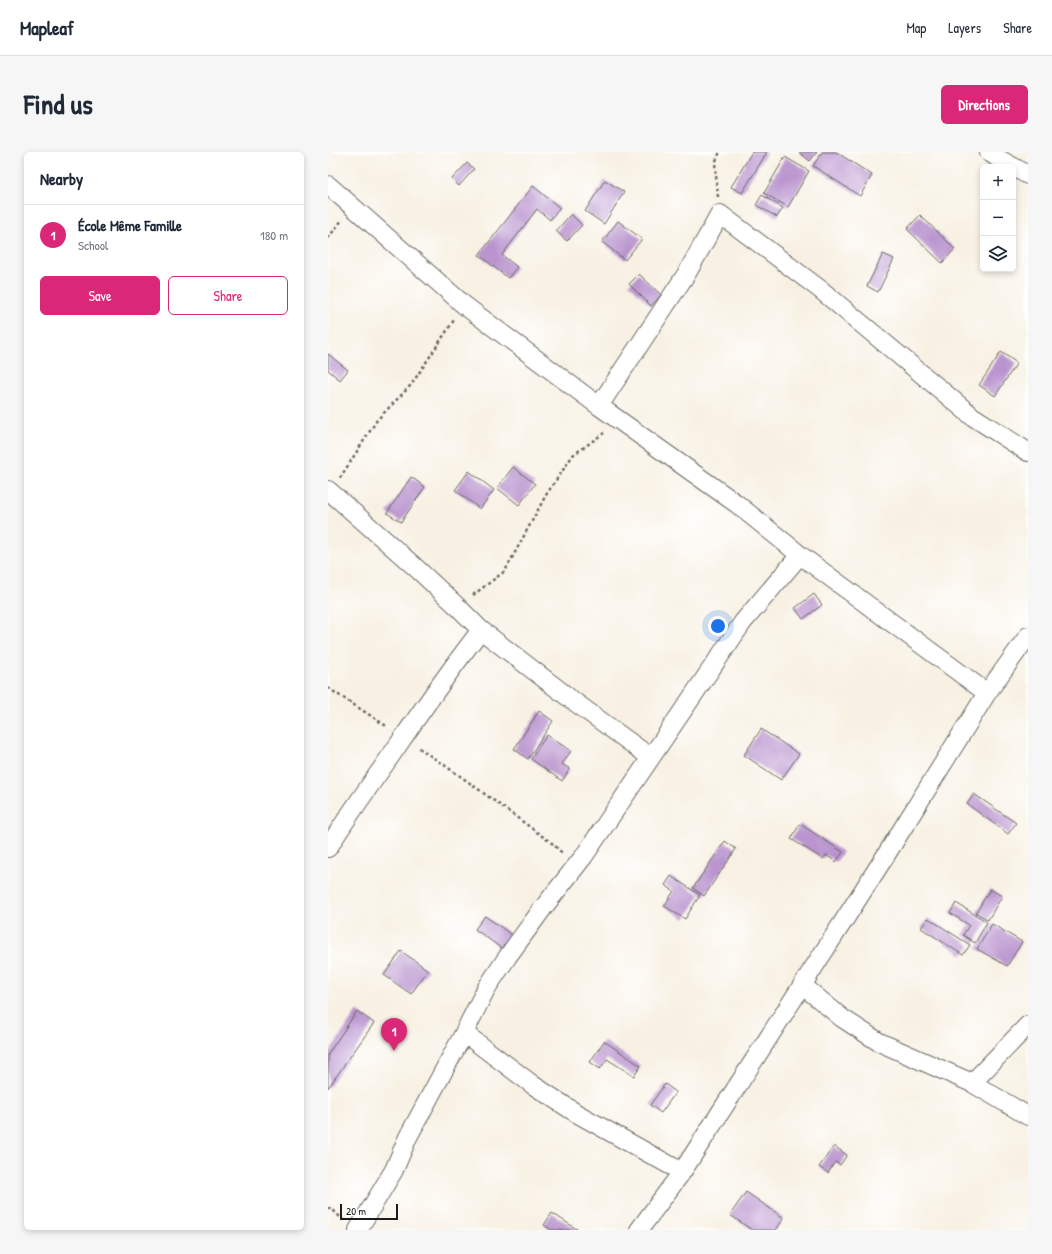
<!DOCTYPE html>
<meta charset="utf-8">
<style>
:root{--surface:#fff;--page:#f6f6f7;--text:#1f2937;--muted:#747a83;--line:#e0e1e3;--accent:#db2777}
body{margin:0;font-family:"Patrick Hand",sans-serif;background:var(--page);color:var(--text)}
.controls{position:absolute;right:12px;top:12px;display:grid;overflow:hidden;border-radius:6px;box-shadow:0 2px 6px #0003}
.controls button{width:36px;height:36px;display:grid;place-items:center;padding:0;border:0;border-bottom:1px solid var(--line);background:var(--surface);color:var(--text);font:20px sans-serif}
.scale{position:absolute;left:12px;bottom:10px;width:58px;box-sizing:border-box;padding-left:4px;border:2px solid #1c1c1c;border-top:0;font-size:11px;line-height:14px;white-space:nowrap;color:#1c1c1c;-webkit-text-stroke:3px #fff;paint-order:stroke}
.you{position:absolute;left:390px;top:474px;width:14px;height:14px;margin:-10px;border:3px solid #fff;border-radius:50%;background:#1a73e8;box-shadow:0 0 0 6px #1a73e833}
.badge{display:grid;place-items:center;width:26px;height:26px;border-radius:50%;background:var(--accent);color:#fff;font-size:13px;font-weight:700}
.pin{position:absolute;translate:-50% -33px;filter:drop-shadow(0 1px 2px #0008)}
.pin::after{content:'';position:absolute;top:21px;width:14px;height:12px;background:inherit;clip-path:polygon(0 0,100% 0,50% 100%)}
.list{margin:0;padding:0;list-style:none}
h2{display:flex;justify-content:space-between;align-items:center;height:52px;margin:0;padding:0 16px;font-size:17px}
h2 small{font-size:13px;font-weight:400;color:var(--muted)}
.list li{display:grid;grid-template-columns:26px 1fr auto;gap:12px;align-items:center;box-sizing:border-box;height:60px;padding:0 16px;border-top:1px solid var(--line)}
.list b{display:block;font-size:15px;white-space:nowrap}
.list p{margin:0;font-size:13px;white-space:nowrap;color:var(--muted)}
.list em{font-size:13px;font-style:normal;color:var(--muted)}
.actions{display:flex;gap:8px;padding:12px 16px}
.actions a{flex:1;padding:9px 0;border:1px solid var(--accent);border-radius:6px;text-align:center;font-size:14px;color:var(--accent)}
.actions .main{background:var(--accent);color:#fff}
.icon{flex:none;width:22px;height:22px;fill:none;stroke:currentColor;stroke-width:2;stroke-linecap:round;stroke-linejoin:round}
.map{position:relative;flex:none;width:700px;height:1078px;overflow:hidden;border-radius:6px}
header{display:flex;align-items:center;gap:24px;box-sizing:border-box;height:56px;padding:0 20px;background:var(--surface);border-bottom:1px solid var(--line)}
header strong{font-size:19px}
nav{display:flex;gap:22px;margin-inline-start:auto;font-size:14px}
.intro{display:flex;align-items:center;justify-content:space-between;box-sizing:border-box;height:96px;padding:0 24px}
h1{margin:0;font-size:28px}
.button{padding:10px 18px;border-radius:6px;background:var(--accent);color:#fff;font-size:14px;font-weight:700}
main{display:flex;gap:24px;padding:0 24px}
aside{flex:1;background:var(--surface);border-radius:6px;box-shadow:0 2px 6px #0003}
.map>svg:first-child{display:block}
</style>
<header>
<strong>Mapleaf</strong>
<nav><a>Map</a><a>Layers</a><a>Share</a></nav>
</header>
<div class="intro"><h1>Find us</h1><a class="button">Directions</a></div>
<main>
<aside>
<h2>Nearby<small></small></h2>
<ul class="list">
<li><span class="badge">1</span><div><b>École Même Famille</b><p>School</p></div><em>180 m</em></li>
</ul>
<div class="actions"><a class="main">Save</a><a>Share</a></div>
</aside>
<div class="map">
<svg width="700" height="1078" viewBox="0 0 700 1078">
<rect width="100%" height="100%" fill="#fff"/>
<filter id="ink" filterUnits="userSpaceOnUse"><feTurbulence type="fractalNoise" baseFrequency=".025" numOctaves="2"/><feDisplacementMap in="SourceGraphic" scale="8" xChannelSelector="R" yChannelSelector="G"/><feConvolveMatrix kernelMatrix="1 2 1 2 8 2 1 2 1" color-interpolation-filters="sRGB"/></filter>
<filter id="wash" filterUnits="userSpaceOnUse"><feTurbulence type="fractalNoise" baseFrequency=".012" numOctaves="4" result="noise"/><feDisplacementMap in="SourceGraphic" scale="16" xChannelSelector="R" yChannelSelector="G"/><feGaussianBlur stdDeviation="0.9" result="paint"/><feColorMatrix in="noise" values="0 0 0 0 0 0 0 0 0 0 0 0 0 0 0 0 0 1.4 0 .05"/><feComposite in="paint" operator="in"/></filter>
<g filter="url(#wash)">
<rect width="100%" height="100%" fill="#f8f1e3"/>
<g id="blocks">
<!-- building -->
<path fill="#ba94cf" d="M 424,0 L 439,0 L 414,41 L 403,35 Z
M 471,0 L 489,0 L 482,9 Z
M 494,0 L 508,0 L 544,23 L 532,44 L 485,14 Z
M 457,5 L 481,19 L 460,55 L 436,41 Z
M 139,11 L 146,17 L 131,34 L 124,27 Z
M 277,28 L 296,40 L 276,72 L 257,59 Z
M 205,34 L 232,56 L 222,68 L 209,57 L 174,103 L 189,115 L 180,126 L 151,103 Z
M 434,43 L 455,56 L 449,65 L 428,53 Z
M 243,62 L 254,73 L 239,89 L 228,79 Z
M 592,63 L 627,97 L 614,111 L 579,77 Z
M 290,69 L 314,87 L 297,108 L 274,90 Z
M 555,102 L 566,107 L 550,140 L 539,134 Z
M 311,122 L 333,143 L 323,154 L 301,132 Z
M 673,200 L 689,211 L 667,244 L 651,233 Z
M 0,202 L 20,218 L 12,228 L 0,218 Z
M 185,315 L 207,332 L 191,353 L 169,336 Z
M 141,319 L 166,338 L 152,357 L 127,338 Z
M 83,325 L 97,335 L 73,370 L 59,361 Z
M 486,442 L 494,453 L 475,467 L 467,456 Z
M 211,559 L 225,569 L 200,607 L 186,597 Z
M 433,577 L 471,602 L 453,628 L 416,603 Z
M 219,583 L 243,599 L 234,612 L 242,617 L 234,629 L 203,607 Z
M 646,642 L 688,671 L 680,682 L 639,652 Z
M 472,672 L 515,700 L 508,710 L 498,703 L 495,707 L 463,687 Z
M 397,689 L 408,697 L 376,744 L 365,736 Z
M 343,724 L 372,743 L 357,767 L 336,754 L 346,739 L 337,733 Z
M 662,737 L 674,744 L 660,768 L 648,761 Z
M 628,751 L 659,770 L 647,791 L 635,783 L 641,773 L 622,761 Z
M 157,764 L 187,785 L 177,799 L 147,777 Z
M 600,766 L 642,793 L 635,803 L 593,776 Z
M 664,772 L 694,790 L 679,814 L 649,797 Z
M 73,799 L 100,818 L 83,842 L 56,823 Z
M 29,859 L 46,871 L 0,936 L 0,902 Z
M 276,889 L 313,914 L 306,924 L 279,907 L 272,917 L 262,910 Z
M 337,932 L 348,940 L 333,961 L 322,953 Z
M 506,994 L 519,1003 L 512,1013 L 507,1010 L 500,1021 L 491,1015 Z
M 418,1040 L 456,1066 L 448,1078 L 424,1078 L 402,1063 Z
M 224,1061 L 250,1078 L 223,1078 L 216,1073 Z"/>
</g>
</g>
<g filter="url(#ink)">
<use href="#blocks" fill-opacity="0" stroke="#696762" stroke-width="1"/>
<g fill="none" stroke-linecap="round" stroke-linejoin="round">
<!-- minor casing -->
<g stroke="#696762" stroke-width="20">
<path id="minor" d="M 661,0 L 671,7 L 700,23
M 0,33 L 136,153 L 271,254 L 409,352 L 472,403 L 659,541
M 271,254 L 359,121 L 392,62 L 493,138 L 644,264 L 700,300
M 0,338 L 86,414 L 130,455 L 153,478 L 240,545 L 322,605
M 0,696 C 18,667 37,640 57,612 C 88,567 119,521 153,478
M 474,833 L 514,866 L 551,890 L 644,931 L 700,964
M 136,881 L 205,933 L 248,961 L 354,1020
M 644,931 L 700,873
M 30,1078 L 66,1018 L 80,985 L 136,881 L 158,837 L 180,804 L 215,756 L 256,704 L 415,470 L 472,403
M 311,1078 L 354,1020 L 558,703 L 659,541 L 700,484"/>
</g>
<!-- path -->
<path stroke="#696762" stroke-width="2.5" stroke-dasharray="3 3" stroke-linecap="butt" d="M 390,45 L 387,11 L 392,0
M 0,86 L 14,68
M 12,326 L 49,268 L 83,233 L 126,168
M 145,443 L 177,419 L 218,343 L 245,303 L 276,281
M 0,536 L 60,575
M 91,596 L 135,626 L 225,692 L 235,702
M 0,1056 L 5,1058 L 15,1068"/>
<!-- minor -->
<use href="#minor" stroke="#fff" stroke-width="18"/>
</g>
</g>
</svg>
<div class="controls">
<button>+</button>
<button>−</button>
<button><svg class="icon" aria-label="layers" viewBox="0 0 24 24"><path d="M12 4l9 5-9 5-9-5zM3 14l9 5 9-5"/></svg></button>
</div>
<div class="scale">20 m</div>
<div class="you"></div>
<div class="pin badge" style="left:66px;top:899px">1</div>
</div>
</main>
